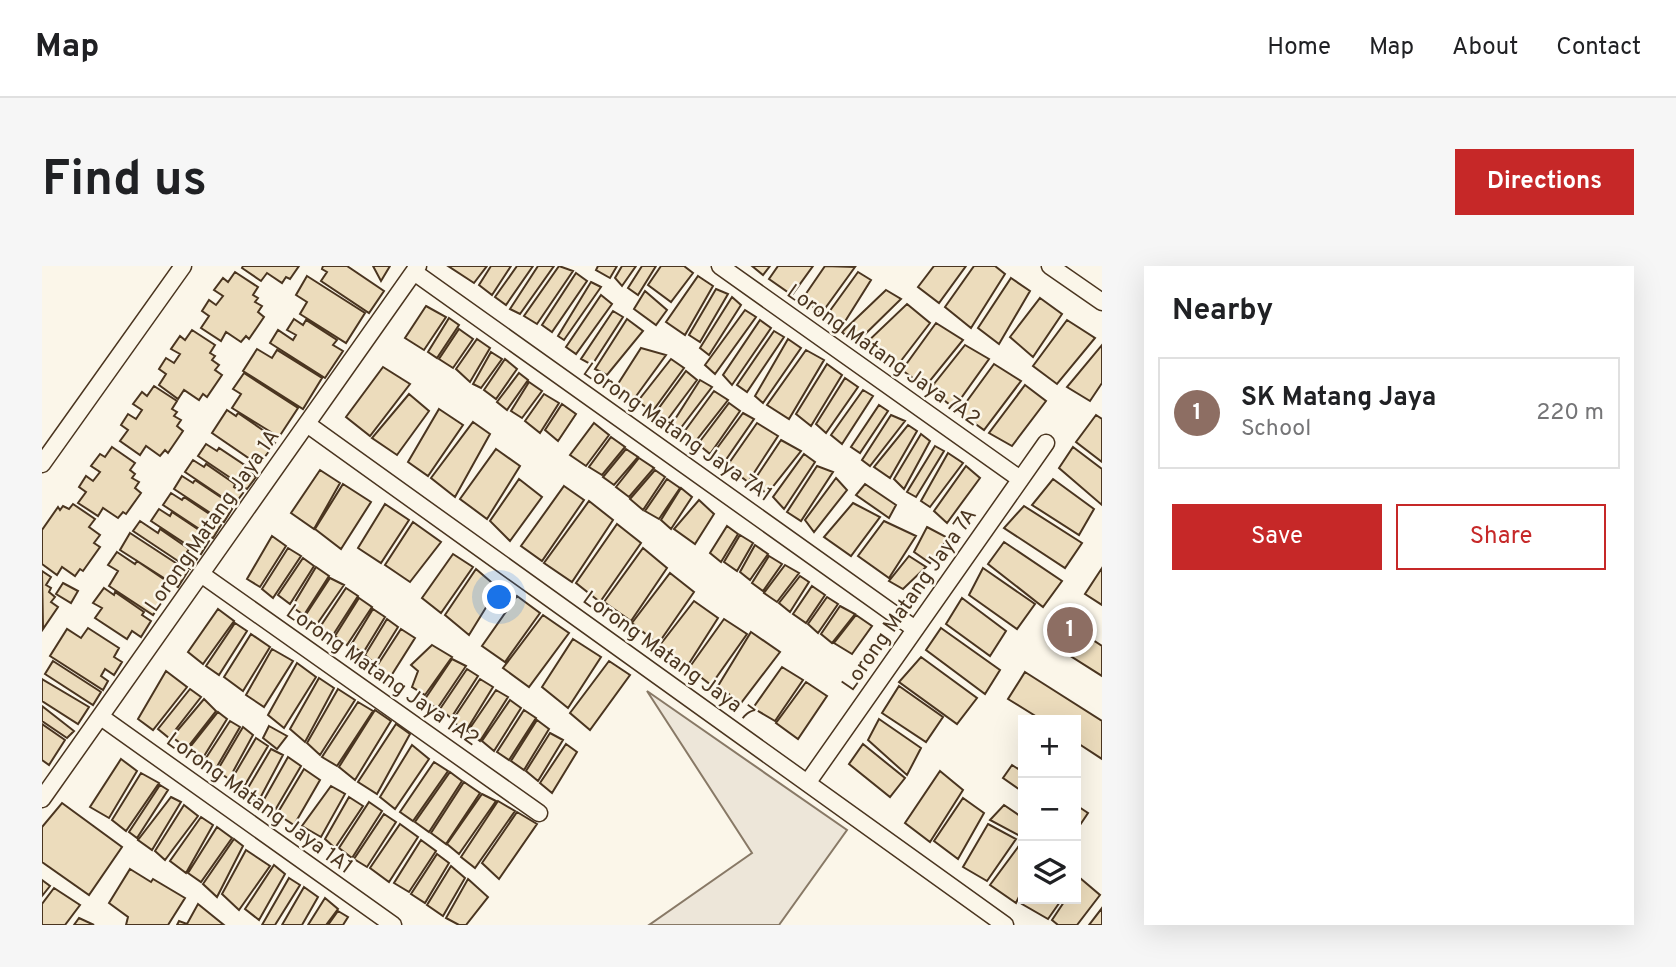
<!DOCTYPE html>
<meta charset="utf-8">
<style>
:root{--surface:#fff;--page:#f6f6f6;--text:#202124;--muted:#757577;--line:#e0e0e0;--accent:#c62828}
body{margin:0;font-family:Overpass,sans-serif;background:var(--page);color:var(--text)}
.controls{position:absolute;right:21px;bottom:21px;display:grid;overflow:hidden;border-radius:0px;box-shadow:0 7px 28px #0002}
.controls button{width:63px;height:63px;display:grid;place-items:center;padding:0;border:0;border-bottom:2px solid var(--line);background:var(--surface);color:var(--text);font:35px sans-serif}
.you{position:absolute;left:458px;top:332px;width:24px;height:24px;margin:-18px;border:5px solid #fff;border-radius:50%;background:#1a73e8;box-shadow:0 0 0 10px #1a73e833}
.badge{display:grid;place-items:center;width:46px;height:46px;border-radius:50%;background:var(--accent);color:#fff;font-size:23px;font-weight:700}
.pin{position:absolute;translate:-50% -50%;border:4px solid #fff;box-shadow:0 2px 7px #0006}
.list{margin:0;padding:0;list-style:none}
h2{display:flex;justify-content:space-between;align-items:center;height:91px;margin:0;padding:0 28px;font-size:30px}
h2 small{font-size:23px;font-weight:400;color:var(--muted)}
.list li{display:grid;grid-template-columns:46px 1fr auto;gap:21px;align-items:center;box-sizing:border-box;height:112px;margin:0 14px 14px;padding:0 14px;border:2px solid var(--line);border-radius:0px}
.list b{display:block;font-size:26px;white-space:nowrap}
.list p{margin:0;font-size:23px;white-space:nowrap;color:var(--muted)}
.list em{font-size:23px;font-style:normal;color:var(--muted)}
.actions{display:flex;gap:14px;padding:21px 28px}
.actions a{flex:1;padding:16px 0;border:2px solid var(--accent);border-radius:0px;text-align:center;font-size:24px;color:var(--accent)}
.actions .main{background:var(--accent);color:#fff}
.icon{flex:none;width:38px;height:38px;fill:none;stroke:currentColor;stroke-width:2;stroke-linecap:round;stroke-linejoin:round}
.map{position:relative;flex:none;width:1060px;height:659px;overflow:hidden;border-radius:0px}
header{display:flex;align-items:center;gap:42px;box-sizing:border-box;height:98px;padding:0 35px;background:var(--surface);border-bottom:2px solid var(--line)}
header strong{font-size:33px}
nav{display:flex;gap:38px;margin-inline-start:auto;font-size:24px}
.intro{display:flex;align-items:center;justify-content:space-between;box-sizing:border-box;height:168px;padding:0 42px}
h1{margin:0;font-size:49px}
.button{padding:18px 32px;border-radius:0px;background:var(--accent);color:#fff;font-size:24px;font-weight:700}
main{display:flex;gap:42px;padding:0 42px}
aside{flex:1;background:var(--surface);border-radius:0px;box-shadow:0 7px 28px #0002}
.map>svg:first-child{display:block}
</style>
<header>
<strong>Map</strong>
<nav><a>Home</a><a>Map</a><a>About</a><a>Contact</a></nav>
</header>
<div class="intro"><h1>Find us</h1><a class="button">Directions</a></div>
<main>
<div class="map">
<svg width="1060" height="659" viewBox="0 0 1060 659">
<rect width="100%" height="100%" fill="#fbf6e9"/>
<!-- green -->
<path fill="#ede6d9" stroke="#887966" stroke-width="2" d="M 605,425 L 805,564 L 737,659 L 607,659 L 710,587 Z"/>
<!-- building -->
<path fill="#ecdcbc" stroke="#4a3520" stroke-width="2" d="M 201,0 L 257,0 L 248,13 L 244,11 L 240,17 L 225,7 L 219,15 L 200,2 Z
M 281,0 L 305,0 L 342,25 L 327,47 L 279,15 L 285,6 L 280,3 Z
M 331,0 L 348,0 L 339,15 Z
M 406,0 L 445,0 L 432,17 Z
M 449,0 L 469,0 L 450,29 L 437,19 Z
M 475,0 L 491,0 L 464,39 L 453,31 Z
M 496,0 L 512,0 L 478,48 L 468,43 Z
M 517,0 L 531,5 L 495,58 L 482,50 Z
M 556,0 L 575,0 L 568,12 L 554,4 Z
M 580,0 L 594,0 L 580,20 L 573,12 Z
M 600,0 L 614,0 L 596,29 L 586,22 Z
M 619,0 L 642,0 L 651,7 L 629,36 L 606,19 Z
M 710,0 L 728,0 L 721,9 Z
M 736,0 L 771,0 L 750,29 L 727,13 Z
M 783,0 L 813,1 L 779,48 L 761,32 Z
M 892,0 L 924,0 L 897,37 L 876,21 Z
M 932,0 L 953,0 L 963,8 L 929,62 L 903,41 Z
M 193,6 L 216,21 L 211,29 L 216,32 L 213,36 L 220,40 L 216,46 L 222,51 L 207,73 L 204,70 L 199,76 L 184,66 L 179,75 L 159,62 L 167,50 L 160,45 L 167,34 L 174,39 L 181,30 L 172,24 L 181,12 L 186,16 Z
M 816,6 L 829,14 L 797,65 L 782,53 Z
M 534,7 L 545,15 L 510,66 L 500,59 Z
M 265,10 L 323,47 L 304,77 L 258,48 L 265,36 L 254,29 Z
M 656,10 L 671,20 L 643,69 L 624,56 Z
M 969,12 L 988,25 L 957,78 L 936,62 Z
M 549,16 L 559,21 L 522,74 L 516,70 Z
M 674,23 L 686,28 L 658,76 L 647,69 Z
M 844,24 L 859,33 L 813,78 L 800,66 Z
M 603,25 L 625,44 L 614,59 L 592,43 Z
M 559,29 L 570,38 L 534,88 L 524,81 Z
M 690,31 L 699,39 L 667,89 L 658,82 Z
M 998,32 L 1020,48 L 991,91 L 968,71 Z
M 865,38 L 888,57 L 855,100 L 822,79 Z
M 384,40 L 404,51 L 382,84 L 363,72 Z
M 703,44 L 714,51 L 673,108 L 663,99 Z
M 571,45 L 581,51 L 550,99 L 539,93 Z
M 407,52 L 417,59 L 395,92 L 386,86 Z
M 252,53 L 261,59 L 264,54 L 295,74 L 291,79 L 301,85 L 283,112 L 228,77 L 236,64 L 251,74 L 254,69 L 245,64 Z
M 585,53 L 601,65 L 565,109 L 553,103 Z
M 718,54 L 729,62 L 690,119 L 681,109 Z
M 1025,54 L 1053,72 L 1015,118 L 991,100 Z
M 894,57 L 921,74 L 883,121 L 860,104 Z
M 417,63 L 431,73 L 411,102 L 397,93 Z
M 150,64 L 173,79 L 168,87 L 173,90 L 170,94 L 177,99 L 173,104 L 180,109 L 165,131 L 161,128 L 157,134 L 142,124 L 136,133 L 117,119 L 124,108 L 117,103 L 124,92 L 132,97 L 138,88 L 129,83 L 138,70 L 143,74 Z
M 732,65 L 742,71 L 705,126 L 695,119 Z
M 435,73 L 448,82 L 428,116 L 414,103 Z
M 746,73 L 759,82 L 721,137 L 713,130 Z
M 923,79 L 947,93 L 912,142 L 888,123 Z
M 1060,79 L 1060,117 L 1048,135 L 1025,121 Z
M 599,82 L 624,89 L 592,133 L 574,121 Z
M 215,83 L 230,92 L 235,84 L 280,112 L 261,143 L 201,105 Z
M 764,84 L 782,94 L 747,153 L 725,139 Z
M 449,86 L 460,93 L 439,122 L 431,118 Z
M 463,93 L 475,103 L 454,133 L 442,124 Z
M 629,93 L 642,102 L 610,146 L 596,135 Z
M 785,98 L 800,109 L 769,160 L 754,148 Z
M 952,98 L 979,115 L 942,164 L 917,146 Z
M 341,101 L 368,118 L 328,170 L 304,151 Z
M 644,105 L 655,114 L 626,153 L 614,146 Z
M 202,107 L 256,142 L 237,171 L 190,142 L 199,128 L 191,123 Z
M 477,107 L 486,114 L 465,144 L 455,136 Z
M 803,112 L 816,121 L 784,167 L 774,158 Z
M 658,114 L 670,121 L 638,163 L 630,158 Z
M 487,116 L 500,125 L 480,152 L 469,145 Z
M 983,119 L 1004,135 L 970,180 L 947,167 Z
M 112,120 L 135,135 L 130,143 L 135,146 L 132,150 L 139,154 L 135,160 L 141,165 L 126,187 L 123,184 L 118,190 L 104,180 L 98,189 L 78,175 L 86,164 L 79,159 L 86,148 L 94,153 L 100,144 L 91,138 L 100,126 L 105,130 Z
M 821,124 L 831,130 L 800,178 L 789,169 Z
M 672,125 L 686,134 L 653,176 L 642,166 Z
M 367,128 L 387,145 L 355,189 L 330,172 Z
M 502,128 L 517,137 L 498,167 L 483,155 Z
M 687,137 L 698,145 L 668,188 L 656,178 Z
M 520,138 L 534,148 L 516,175 L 503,164 Z
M 837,139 L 846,145 L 818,187 L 809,181 Z
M 397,143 L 421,159 L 386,210 L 366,196 Z
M 185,144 L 194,150 L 196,147 L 228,169 L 226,173 L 233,177 L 222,192 L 213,186 L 208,193 L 170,167 Z
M 701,147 L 712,153 L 681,198 L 670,189 Z
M 849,149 L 863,155 L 828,200 L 820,194 Z
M 1054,149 L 1060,153 L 1060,196 L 1034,176 Z
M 431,156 L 448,168 L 413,231 L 389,212 Z
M 552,157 L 567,169 L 544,200 L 528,189 Z
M 715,157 L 736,170 L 706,216 L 685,200 Z
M 866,159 L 875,165 L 848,212 L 832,201 Z
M 879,168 L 888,175 L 862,223 L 852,213 Z
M 569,171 L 583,181 L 560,209 L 547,201 Z
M 739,174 L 759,185 L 725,228 L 711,216 Z
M 164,178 L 175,185 L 177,182 L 207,202 L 205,204 L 214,211 L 205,223 L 156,190 Z
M 893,180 L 902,185 L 874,231 L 865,226 Z
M 70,181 L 93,197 L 88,204 L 93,208 L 90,212 L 97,216 L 93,222 L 99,227 L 84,248 L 81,246 L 76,252 L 61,242 L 56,250 L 36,237 L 44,226 L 37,221 L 44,210 L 51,215 L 58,206 L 49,200 L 58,188 L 63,191 Z
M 1031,181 L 1060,203 L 1060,239 L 1017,202 Z
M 454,183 L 478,200 L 445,253 L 418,233 Z
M 584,183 L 596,191 L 572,219 L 561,211 Z
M 906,187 L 921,197 L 888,241 L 879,235 Z
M 762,188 L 773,196 L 742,243 L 731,231 Z
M 597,192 L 612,202 L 587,231 L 574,221 Z
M 151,194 L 162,201 L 164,198 L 193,218 L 192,221 L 201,227 L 192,239 L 143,206 Z
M 775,200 L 791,206 L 759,255 L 745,246 Z
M 924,200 L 938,212 L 905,257 L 892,245 Z
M 278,204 L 298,217 L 272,263 L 249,247 Z
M 613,204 L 623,211 L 601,244 L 588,233 Z
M 140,210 L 151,217 L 153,214 L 183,234 L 181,237 L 190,243 L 182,256 L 132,223 Z
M 794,212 L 805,224 L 772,266 L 763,254 Z
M 477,213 L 500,231 L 468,275 L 448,255 Z
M 625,213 L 638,222 L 617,253 L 603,245 Z
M 1011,213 L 1052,243 L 1037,269 L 990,239 Z
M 301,218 L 329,236 L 299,283 L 273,263 Z
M 823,218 L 854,239 L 847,252 L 814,229 Z
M 522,220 L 542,234 L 500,295 L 479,280 Z
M 639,222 L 650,231 L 629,263 L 619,254 Z
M 129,227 L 140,234 L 142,231 L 172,251 L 170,253 L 179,259 L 171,272 L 121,239 Z
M 657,234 L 672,248 L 653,278 L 632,263 Z
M 547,235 L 571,254 L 530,316 L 502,297 Z
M 811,237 L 838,251 L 809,290 L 782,271 Z
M 31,238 L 53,253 L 47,261 L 58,269 L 52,277 L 58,281 L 41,305 L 38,303 L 33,310 L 20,301 L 15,309 L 0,298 L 0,264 L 16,241 L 18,244 L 21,240 L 27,243 Z
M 343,238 L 367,254 L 339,297 L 316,282 Z
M 982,240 L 1040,277 L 1023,302 L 962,262 Z
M 117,243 L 128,250 L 130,246 L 160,266 L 158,269 L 167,275 L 159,288 L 109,255 Z
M 98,255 L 116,267 L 118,263 L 147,283 L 145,286 L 155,293 L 148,303 L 91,265 Z
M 842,255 L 874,270 L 847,312 L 816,290 Z
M 371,256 L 399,276 L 368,316 L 343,299 Z
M 575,258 L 599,277 L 558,336 L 534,317 Z
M 685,260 L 696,268 L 679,296 L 668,287 Z
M 885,261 L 906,272 L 888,297 L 872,286 Z
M 88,267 L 146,305 L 136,321 L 78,284 Z
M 698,269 L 711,277 L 695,305 L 682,296 Z
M 230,270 L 244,280 L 218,321 L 205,313 Z
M 962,276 L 1020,315 L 1001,341 L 946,298 Z
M 713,279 L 726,288 L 708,314 L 698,306 Z
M 246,282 L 259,290 L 231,332 L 220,323 Z
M 601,282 L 625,302 L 589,355 L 562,336 Z
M 75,286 L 93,298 L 95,295 L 123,314 L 120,319 L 128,324 L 111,349 L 67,320 L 76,305 L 66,299 Z
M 411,288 L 431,301 L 399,347 L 380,332 Z
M 727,290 L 740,298 L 721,325 L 710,317 Z
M 867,290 L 884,301 L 861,323 L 847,315 Z
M 261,292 L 272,300 L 248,338 L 236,329 Z
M 743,299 L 757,307 L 735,336 L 722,327 Z
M 274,301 L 287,310 L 262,349 L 250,341 Z
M 941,302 L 993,338 L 975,363 L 927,329 Z
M 1060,302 L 1060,339 L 1043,328 Z
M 434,303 L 456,322 L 427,369 L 403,349 Z
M 0,305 L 9,311 L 4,319 L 9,322 L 7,326 L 13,331 L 9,336 L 16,341 L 1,363 Z
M 628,307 L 652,326 L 616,378 L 590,357 Z
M 758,310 L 767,316 L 748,346 L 737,337 Z
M 288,312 L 302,319 L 275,358 L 263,350 Z
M 21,317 L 36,325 L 29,337 L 14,328 Z
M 770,320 L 783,329 L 764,357 L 751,348 Z
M 62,322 L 72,329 L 73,326 L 102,346 L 100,349 L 109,355 L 99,371 L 90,365 L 85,373 L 53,352 L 60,342 L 51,337 Z
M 304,322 L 316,330 L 291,369 L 278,361 Z
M 475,330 L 498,347 L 463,396 L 440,380 Z
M 785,331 L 796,338 L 776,367 L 766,358 Z
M 317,332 L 330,341 L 305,379 L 293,370 Z
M 920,332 L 964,365 L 948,390 L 904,358 Z
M 652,335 L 676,352 L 646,399 L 618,379 Z
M 798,340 L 813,348 L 790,377 L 779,368 Z
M 176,343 L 192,355 L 161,398 L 146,386 Z
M 331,343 L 343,351 L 321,387 L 309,379 Z
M 501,349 L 527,367 L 487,421 L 461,402 Z
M 814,349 L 830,360 L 810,388 L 792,377 Z
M 345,353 L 356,361 L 333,398 L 323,389 Z
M 682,353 L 705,368 L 669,419 L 647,402 Z
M 193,357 L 205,365 L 177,409 L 164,400 Z
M 1025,357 L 1060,380 L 1060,410 L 1011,379 Z
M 46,362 L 77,382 L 72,391 L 80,396 L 72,409 L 63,403 L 59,410 L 66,415 L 61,424 L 8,390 L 25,363 L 39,372 Z
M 899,362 L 958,404 L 943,428 L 884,384 Z
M 359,363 L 373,372 L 349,410 L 335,400 Z
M 709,366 L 738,386 L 699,437 L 676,420 Z
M 209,368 L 228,381 L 201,425 L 182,411 Z
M 531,373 L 559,391 L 526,442 L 500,421 Z
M 390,379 L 410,391 L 383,429 L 370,421 L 376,405 L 369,399 Z
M 230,383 L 251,395 L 222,441 L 204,429 Z
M 879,391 L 935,432 L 915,458 L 857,416 Z
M 410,393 L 424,400 L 395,443 L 383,433 Z
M 11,395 L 59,426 L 51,439 L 3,408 Z
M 567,395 L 588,409 L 548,464 L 528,447 Z
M 255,397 L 274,411 L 242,462 L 226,449 Z
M 740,401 L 761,414 L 733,455 L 711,442 Z
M 425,403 L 436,410 L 409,452 L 398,443 Z
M 124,405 L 145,421 L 111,464 L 96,453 Z
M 983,406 L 1060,455 L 1060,493 L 1034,476 L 1034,454 L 1000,454 L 966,433 Z
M 277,412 L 292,422 L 263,476 L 248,463 Z
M 0,413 L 47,441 L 36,458 L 0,435 Z
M 438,413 L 451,421 L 424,465 L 410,455 Z
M 764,416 L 785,430 L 756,473 L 734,457 Z
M 857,420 L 901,451 L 884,476 L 840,447 Z
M 148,423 L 159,431 L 127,472 L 116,463 Z
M 296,423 L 313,434 L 278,489 L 265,477 Z
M 454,424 L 466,431 L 438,475 L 426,465 Z
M 162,433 L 174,445 L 145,482 L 130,471 Z
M 468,434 L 479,442 L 452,485 L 440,475 Z
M 316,436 L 331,445 L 295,500 L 280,491 Z
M 0,440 L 32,465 L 25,472 L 0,455 Z
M 333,444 L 349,455 L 313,514 L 297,501 Z
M 482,444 L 494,452 L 467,494 L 455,486 Z
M 176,446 L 185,453 L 159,495 L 145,485 Z
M 837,453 L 879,482 L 865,509 L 826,474 Z
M 495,454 L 507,463 L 482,504 L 469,495 Z
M 188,455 L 198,461 L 173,504 L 162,495 Z
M 0,458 L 23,474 L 7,499 L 0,494 Z
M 354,458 L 368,468 L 335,528 L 316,516 Z
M 227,460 L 245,470 L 235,483 L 221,472 Z
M 201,461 L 211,469 L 187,513 L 175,505 Z
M 508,467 L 521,474 L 496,515 L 484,505 Z
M 214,472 L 226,480 L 200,524 L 188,516 Z
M 524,478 L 535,486 L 510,527 L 498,517 Z
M 821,478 L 863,512 L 848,531 L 807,498 Z
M 370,479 L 387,493 L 353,543 L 338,531 Z
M 229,483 L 241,489 L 216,536 L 203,527 Z
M 246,491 L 259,500 L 232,546 L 220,537 Z
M 79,493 L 95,505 L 67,552 L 48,541 Z
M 392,496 L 406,505 L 371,555 L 358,546 Z
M 970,499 L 981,506 L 981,526 L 961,512 Z
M 262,503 L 278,514 L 252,559 L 235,548 Z
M 898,505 L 921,524 L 888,576 L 863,557 Z
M 408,506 L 420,515 L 387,566 L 373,556 Z
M 99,507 L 117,517 L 84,565 L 70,554 Z
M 422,516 L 438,527 L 404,578 L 389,567 Z
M 118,519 L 126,524 L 95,572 L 87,566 Z
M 289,520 L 303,528 L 279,571 L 260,560 Z
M 440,528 L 454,535 L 417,588 L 405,578 Z
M 129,531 L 139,536 L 110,584 L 96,574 Z
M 307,531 L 321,540 L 293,582 L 283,573 Z
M 921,532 L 942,547 L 916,593 L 892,575 Z
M 456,535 L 473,545 L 433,602 L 419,591 Z
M 327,536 L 340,545 L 310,592 L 297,582 Z
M 20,537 L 80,581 L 47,629 L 0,596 L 0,561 Z
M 142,539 L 156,550 L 123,594 L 113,585 Z
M 962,539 L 981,552 L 981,565 L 978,570 L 948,554 Z
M 1034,539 L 1046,547 L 1036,562 L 1034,560 Z
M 475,546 L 495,558 L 457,613 L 440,597 Z
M 342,548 L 354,556 L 325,601 L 312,593 Z
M 159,551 L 171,559 L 144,607 L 128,595 Z
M 358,558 L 376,571 L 347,616 L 328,602 Z
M 946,558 L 974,573 L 945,615 L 921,601 Z
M 175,561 L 190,572 L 159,616 L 146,607 Z
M 192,573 L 201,580 L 175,631 L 161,618 Z
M 379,574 L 394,585 L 367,626 L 352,617 Z
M 979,577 L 981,578 L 981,622 L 974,637 L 948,619 Z
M 204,584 L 228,600 L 197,644 L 180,628 Z
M 395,588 L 407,597 L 383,637 L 369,628 Z
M 232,599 L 243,608 L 217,654 L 203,643 Z
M 409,600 L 423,612 L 401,650 L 385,639 Z
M 88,603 L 109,616 L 111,613 L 143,632 L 126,659 L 84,659 L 86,651 L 67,637 Z
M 247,612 L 258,619 L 233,659 L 220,659 Z
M 1038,612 L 1058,629 L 1035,659 L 1016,659 L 1010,654 L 1024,633 L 1034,633 L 1034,618 Z
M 426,613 L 446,631 L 424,659 L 417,659 L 404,652 Z
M 0,614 L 8,620 L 0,630 Z
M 262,621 L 276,631 L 260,659 L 240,659 Z
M 12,622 L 38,639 L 23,659 L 0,659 L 0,638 Z
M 283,632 L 296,643 L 284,659 L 266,659 Z
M 984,633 L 1020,633 L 1006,653 L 980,638 Z
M 156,638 L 182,659 L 135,659 L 137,655 L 145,658 Z
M 1060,642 L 1060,659 L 1047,659 Z
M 296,645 L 306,651 L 301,659 L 286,659 Z
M 37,652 L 52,659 L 32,659 Z"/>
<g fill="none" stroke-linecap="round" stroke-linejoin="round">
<!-- minor casing -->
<g stroke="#4a3520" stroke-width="19">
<path id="minor" d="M 678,0 L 978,213
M 1008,0 L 1060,36
M 372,6 L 873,363
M 265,158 L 963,659
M 0,198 L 141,0
M 159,308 L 497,547
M 59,451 L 351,659
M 766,516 L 1004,177
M 0,533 L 376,0"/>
</g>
<!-- minor -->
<use href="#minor" stroke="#fbf6e9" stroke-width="16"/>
</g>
<g text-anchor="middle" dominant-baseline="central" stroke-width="5" stroke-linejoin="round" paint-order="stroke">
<!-- street labels -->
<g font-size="21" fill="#4a3520" stroke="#fbf6e9">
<text transform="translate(841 90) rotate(35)">Lorong Matang Jaya 7A2</text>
<text transform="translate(635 167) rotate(35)">Lorong Matang Jaya 7A1</text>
<text transform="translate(171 255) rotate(-55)">Lorong Matang Jaya 1A</text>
<text transform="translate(868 334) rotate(-55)">Lorong Matang Jaya 7A</text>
<text transform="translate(626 391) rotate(36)">Lorong Matang Jaya 7</text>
<text transform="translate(340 410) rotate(35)">Lorong Matang Jaya 1A2</text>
<text transform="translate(217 538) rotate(36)">Lorong Matang Jaya 1A1</text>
</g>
</g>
</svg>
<div class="controls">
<button>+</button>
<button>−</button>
<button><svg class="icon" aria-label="layers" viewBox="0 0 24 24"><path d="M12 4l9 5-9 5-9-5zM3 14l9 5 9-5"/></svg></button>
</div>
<div class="you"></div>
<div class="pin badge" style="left:1028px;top:364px;background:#8d6e63">1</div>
</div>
<aside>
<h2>Nearby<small></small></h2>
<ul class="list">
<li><span class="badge" style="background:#8d6e63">1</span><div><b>SK Matang Jaya</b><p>School</p></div><em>220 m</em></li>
</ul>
<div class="actions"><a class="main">Save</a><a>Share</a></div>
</aside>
</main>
